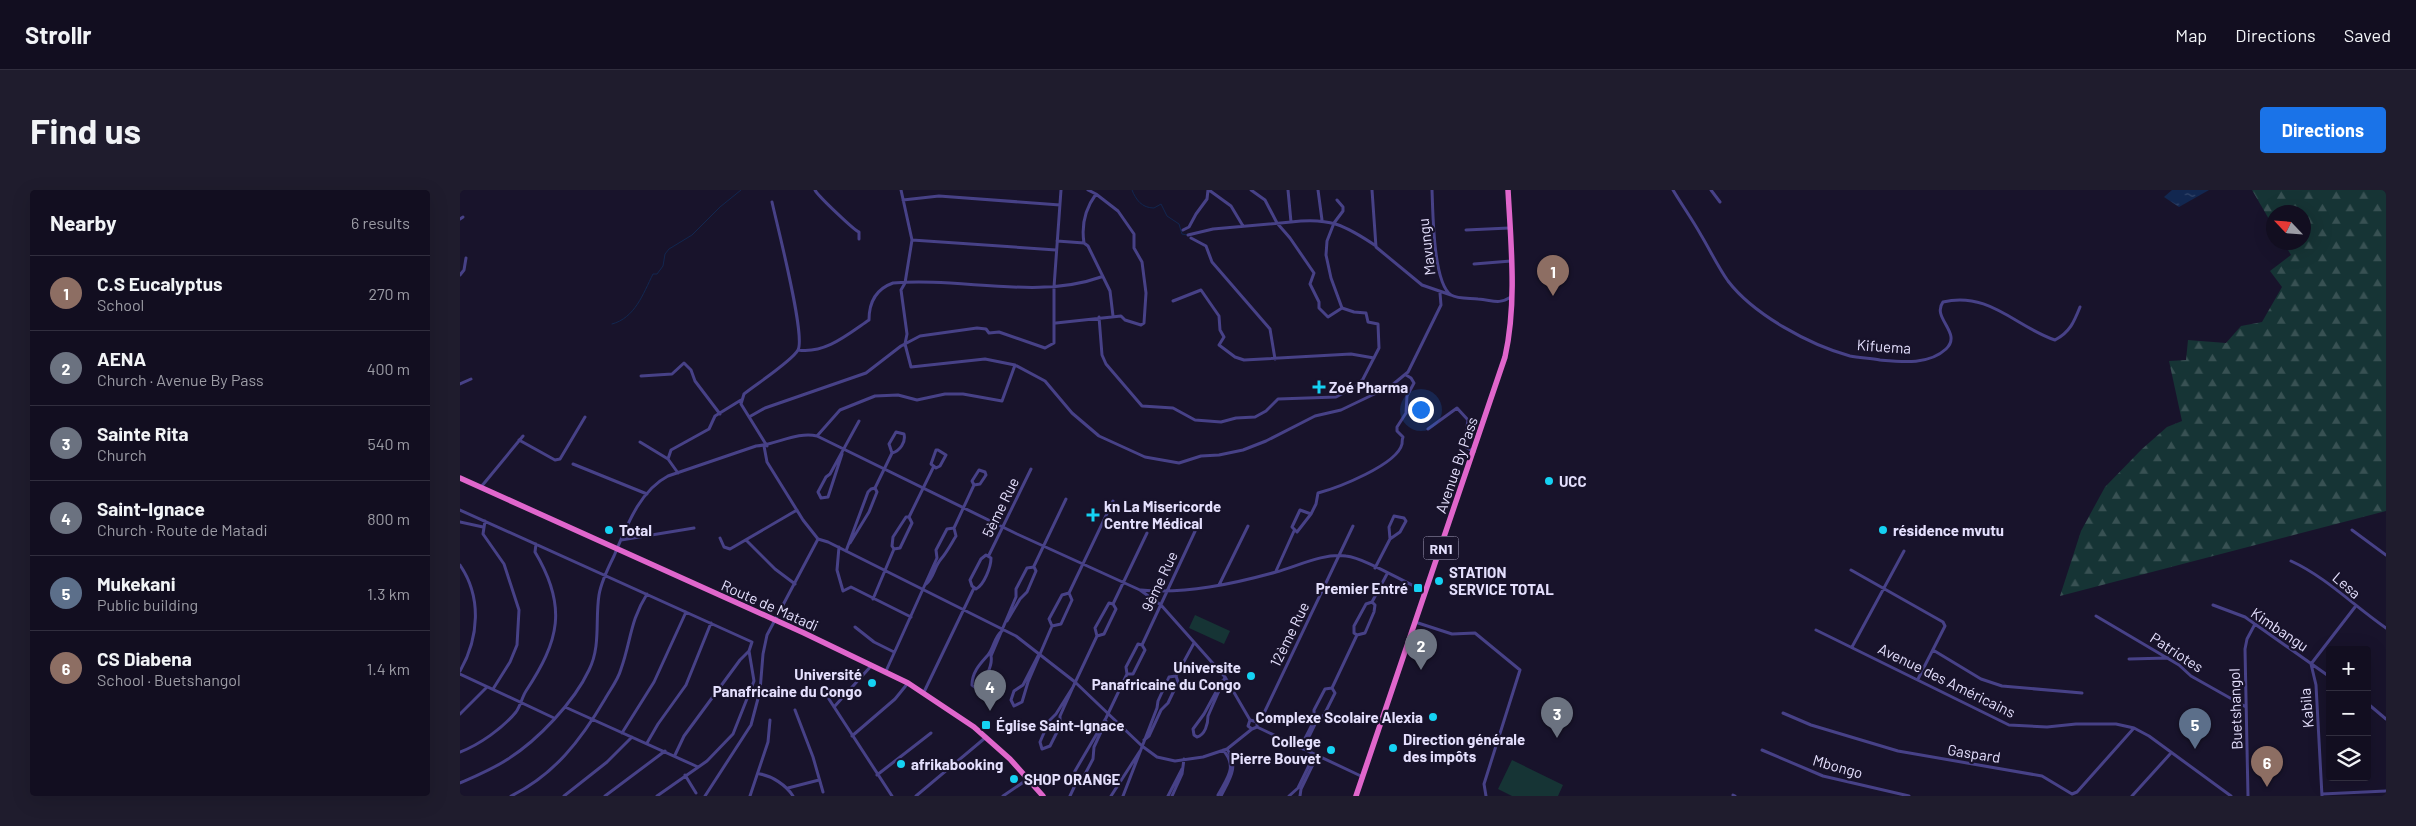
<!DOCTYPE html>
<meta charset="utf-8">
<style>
:root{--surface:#120e20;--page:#1f1c2d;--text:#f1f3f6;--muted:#9c9ca5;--line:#312e3e;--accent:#1a73e8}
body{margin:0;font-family:Barlow,sans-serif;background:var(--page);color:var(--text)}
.controls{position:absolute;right:15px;bottom:15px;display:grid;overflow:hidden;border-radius:5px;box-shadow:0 5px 20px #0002}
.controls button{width:45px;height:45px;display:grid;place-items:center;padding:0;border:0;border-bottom:1px solid var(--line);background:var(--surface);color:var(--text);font:25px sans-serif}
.compass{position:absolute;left:1806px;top:15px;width:45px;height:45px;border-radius:50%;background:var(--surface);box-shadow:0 5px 20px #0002;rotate:296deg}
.you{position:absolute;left:960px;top:219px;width:18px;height:18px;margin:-12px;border:4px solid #fff;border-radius:50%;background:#1a73e8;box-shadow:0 0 0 8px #1a73e833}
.badge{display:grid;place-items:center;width:32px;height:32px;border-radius:50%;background:var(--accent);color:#fff;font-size:16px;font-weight:700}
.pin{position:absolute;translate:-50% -41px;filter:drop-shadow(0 1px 2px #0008)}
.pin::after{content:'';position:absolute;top:26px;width:18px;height:15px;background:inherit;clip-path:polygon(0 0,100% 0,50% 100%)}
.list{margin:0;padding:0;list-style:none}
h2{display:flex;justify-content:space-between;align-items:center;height:65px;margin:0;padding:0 20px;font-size:21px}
h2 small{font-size:16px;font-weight:400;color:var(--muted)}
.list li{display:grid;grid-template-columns:32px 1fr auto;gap:15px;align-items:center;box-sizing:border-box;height:75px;padding:0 20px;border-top:1px solid var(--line)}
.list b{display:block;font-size:19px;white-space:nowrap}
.list p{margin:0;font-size:16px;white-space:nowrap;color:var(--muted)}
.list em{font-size:16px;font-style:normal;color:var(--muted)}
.icon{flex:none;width:28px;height:28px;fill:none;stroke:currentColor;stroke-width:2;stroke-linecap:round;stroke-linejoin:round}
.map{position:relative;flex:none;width:1926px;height:606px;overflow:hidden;border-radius:5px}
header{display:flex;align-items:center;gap:30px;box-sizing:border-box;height:70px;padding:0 25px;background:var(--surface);border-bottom:1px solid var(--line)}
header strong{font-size:24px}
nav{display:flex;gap:28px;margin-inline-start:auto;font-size:18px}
.intro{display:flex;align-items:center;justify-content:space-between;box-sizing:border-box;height:120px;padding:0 30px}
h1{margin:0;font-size:35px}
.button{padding:12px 22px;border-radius:5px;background:var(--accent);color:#fff;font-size:18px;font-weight:700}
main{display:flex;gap:30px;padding:0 30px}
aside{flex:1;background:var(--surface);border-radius:5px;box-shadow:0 5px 20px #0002}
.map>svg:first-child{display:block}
</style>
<header>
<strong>Strollr</strong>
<nav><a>Map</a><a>Directions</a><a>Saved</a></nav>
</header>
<div class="intro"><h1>Find us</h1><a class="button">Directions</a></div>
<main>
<aside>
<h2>Nearby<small>6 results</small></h2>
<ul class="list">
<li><span class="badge" style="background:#8d6e63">1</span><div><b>C.S Eucalyptus</b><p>School</p></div><em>270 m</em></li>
<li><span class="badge" style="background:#6b7280">2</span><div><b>AENA</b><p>Church · Avenue By Pass</p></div><em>400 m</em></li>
<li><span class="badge" style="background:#6b7280">3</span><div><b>Sainte Rita</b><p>Church</p></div><em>540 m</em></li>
<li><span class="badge" style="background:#6b7280">4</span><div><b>Saint-Ignace</b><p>Church · Route de Matadi</p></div><em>800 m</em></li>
<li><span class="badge" style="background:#5c6f8a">5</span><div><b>Mukekani</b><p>Public building</p></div><em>1.3 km</em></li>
<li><span class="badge" style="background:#8d6e63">6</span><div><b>CS Diabena</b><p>School · Buetshangol</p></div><em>1.4 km</em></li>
</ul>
</aside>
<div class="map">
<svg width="1926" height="606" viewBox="0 0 1926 606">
<defs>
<pattern id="forest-firs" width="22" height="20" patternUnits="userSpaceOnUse" patternTransform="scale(1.25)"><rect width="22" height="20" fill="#163435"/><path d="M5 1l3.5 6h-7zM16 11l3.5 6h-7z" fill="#385153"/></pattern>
<pattern id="water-ripples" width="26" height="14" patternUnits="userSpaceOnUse" patternTransform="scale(1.25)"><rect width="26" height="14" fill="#122750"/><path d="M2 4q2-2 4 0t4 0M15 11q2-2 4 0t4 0" fill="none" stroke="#34466a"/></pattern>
</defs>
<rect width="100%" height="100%" fill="#18132b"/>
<!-- forest -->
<path fill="url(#forest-firs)" d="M 1792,0 L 1926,0 L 1926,321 L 1600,406 L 1621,341 L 1645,297 L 1682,259 L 1707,237 L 1722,231 L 1709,171 L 1726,170 L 1728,150 L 1766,153 L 1781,136 L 1802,132 L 1822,97 L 1810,81 L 1831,65 L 1824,53 L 1844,52 L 1844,22 L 1814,22 L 1813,36 Z"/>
<!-- pitch -->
<path fill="#163435" d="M 735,425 L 770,441 L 764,454 L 729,438 Z
M 1052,570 L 1103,595 L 1098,606 L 1052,606 L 1038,599 Z"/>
<!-- water -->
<path fill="url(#water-ripples)" d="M 1712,0 L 1749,0 L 1719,17 L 1704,7 Z"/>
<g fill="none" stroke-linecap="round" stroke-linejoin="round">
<!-- stream -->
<path stroke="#122750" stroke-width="1" d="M 672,0 C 676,10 682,18 694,18 L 701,14 L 707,26 L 719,34 L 722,44 L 727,45
M 152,134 C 175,128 183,104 193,84 L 197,84 L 203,76 L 205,64 L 209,59 L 232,45 L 260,17 L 281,0"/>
<!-- minor -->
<path stroke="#474187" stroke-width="3" d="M 355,0 C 358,6 395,41 399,42 L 399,49
M 441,0 L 452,50 L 445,93 L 441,100 L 447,144 L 445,154 L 451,177 L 525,169 L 555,175 L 585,191 L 612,223 L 639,246 L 685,267 L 719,273 L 741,266 L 759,265 L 783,260 L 806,251 L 855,226 L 881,220 L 931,196 L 948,182 L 981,115 L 980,103
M 749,0 L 771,16 L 783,36
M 791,0 L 805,10 L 817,33 L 830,48 L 854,83 L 850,94 L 859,112 L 859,118 L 868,127 L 882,118
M 828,0 L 831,32 C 869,27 885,35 916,56
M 858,0 L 862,30
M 912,0 L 916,57 L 962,95 L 991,105
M 972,0 C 973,22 973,93 991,105 C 998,109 1010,108 1018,109 C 1033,110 1038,115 1051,107
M 1213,0 C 1222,15 1232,29 1241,45 C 1250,60 1258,77 1268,91 C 1294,125 1350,155 1390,166 C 1400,168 1411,168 1420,170 C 1442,172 1469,175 1486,159 C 1503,143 1471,128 1483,112 C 1529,101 1556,137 1595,150 C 1610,142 1614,132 1620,117
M 1251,0 L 1260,12
M 443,10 L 479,6 L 600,15
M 0,29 L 3,27
M 723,40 L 729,37 L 736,24 L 747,9 L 748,0
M 1006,40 L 1049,38
M 728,45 L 753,39 L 831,32
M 731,48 L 746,56 L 752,72 L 810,139 L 815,169
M 452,50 L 596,60
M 597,51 L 624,53 L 628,56 L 650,101 L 653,126
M 624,53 C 621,34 625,19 636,4
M 1014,74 L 1051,71
M 0,85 L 4,80 L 6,68
M 713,111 L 741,100 L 759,126 L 760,140 L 764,147 L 759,155 L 775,167 L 784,170 L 891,164 L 914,168
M 639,127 L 642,165 L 646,174 L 682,216 L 713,218 L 735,230 L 761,232 L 776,228 L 795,227 L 806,221 L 818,209 L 876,207 L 895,197 L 903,189 L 919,158 L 918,134 L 908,132 L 906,123 L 894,122 L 882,118 L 871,88 L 866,65 L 867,51 L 874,33 L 883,21 L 883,17 L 877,10
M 596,133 L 661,126 L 665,130 L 681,135 L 684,133 L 686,103 L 682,72 L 674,58 L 674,44 L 658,21 L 636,4 L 628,0
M 338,160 C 365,164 387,145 409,130 C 409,112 416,99 433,93 C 501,87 577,110 641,87
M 181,186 L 212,184 L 224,173 L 231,180 L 235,191 L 260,224
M 0,194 L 11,189
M 289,227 L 305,218 L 406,183 L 441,156 L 460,146 L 517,138 L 526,139 L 529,143 L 539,142 L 585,158 L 594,153 L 594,97 L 601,0
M 968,239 L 997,218 L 1008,230 L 1004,256 L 1014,262
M 436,242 L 444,244 C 446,252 440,261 432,263 L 429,254 Z
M 357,246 L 380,220 L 415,206 L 438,205 L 457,210 L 485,204 L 503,204 L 542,211 L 555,175
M 59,250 L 95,270 L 100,269 L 125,227
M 180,252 L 208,269 L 218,283
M 304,256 L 307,272 L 343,330 L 358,349 L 368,352 L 556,446 L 615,492 L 682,556 L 697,567 L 715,571 L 743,567 L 767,559 L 792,539
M 307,256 L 281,214 L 284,204 C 295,195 332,171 338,160 C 346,146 317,35 312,12
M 476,260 L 478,260 L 486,265 L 480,276 L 476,278 L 471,274 Z
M 382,264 L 368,307 L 361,308 L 358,302 L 366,287 L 370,284 L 399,231
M 208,269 L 211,260 L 249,239 L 255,226 L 281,210
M 113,274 L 187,304
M 519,280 L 525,282 L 526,285 L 520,294 L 514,295 L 512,291 Z
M 21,297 L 63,246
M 415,298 L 432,263
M 0,320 L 292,452 L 289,461 L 294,491 L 273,544 L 247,571 L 197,606
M 840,320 L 851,324 L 837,342 L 832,337 Z
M 851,324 L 856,314 L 858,303 C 877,298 937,275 942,254 C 942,252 942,249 943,247 L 937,241 L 937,237 L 946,223 L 947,206 L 954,193 L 951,188 L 946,185
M 446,327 L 449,327 L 452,333 L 440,358 L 434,359 L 432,356 L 433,347 Z
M 449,327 L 473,278
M 25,331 L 23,344 L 44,374 L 59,420 L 57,455 L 50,472 L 33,499
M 0,332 L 23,337
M 494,338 L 514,295
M 1892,340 L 1926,365
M 260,348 L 264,357 L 270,359 L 337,320
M 161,350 L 234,338
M 286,350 L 315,379 L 335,394
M 390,353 L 409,322 L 417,302 L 415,298
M 379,357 L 377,380 L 383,401 L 391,397 L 451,427
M 386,361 L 408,302 L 411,299 L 415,298
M 526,365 L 531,368 C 531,377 524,395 516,399 L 512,396 L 510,390 L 521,369 Z
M 529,365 L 571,279
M 1831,371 C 1866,387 1894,416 1926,438
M 0,375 C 22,407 19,448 0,481
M 574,376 L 606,309
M 915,378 L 930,349 L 940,342 L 946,331 L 944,328 L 934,326 L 929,337 L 930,349
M 1391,380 L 1483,432 L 1485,436 L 1458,489
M 816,381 L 834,341
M 466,394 C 474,388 474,377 481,369 C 487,362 491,354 496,346 L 494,338
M 759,395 L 788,336
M 681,400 C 726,404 773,394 816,382 C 838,376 863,363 886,366 C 905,368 945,393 965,401
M 609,403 L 653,311
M 609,403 L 612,410 L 601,434 L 592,436 L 589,429 L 602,405 Z
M 413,409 L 434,359
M 912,412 L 915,415 L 914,422 L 905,443 L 897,445 L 894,443 L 894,436 L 906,414 L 912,412 L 927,384
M 649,413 L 653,414 L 656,419 L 644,444 L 637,446 L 635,438 Z
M 653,414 L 687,343
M 1753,415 L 1785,427 L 1870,487
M 1636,426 L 1719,475 L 1731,486 L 1786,517
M 547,431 L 560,409 L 567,402 L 576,381 L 574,377
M 955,432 L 992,444 L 1015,443 L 1060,480 L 1024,594 L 1026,606
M 395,437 L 414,452 L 434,462
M 1356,440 L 1549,535 L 1587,537 L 1616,534 L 1656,534 L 1674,538 L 1689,546 L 1771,606
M 542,441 C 534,447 534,458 528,465 C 520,474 512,482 512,495 L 516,498 C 524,494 533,475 531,466 L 556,407 L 556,399 L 567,378 L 574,377
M 678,454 L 682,455 L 685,460 L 673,484 L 667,484 L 666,477 Z
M 682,455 L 737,337
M 1392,457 L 1444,361
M 1473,460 L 1521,489 L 1542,496 L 1622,503
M 578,466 L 563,495 L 554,501 L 551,510 L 554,516 L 562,512 L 568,492 L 592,436
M 1669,469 L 1708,468
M 426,481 L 477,368 L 476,360 L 487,339 L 494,338
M 0,484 L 94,528
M 716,486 L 734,453
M 762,491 L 744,524 L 733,539 L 734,545 L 737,547 C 745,545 748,534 748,526 L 765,487
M 613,497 L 600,526 L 600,536 L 590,556 L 582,559 L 580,552 L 589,531 L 596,524 L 613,497 L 637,446
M 464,502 L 514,398
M 365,503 L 432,606
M 1907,513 L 1926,529
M 105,517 L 238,577
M 374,517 L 412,475
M 335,520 L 353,567 L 363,602
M 1323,523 L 1351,535 L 1438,561 L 1582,586 L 1612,604 L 1617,602 L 1674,538
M 0,524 L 27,497
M 797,532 L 805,521 L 893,336
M 797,537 L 797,532 L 790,530 L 788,536 L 792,539 L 797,537 L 903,587
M 162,543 L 194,492 L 226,422
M 392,546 L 435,509 L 448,493
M 684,550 L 689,546 L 701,520 L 708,513 L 718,492 L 716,486
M 187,553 L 198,534 L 226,495 L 251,433
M 840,558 L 854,531 L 854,520 L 865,499 L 872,498
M 843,559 L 856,532 L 864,525 L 875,503 L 872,498 L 897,445
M 1302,560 L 1363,586 L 1449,606
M 0,562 C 19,555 43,538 56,522 C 61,515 62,507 66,501 C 99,451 108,417 75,362 L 76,354
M 215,565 L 224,546 L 280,470 L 289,461
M 300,584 C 312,586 326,595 333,606
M 225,585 L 236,603
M 417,585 L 471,543
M 617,591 L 614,586 L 615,581 L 646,528 L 667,484
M 617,591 L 623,588 L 633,569 L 634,557 L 646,531
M 0,593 C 16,586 33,579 48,569 C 78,550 114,512 129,480 C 141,456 135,430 139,405 C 141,392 148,378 154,366 C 166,338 179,301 208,286 L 296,256 C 315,255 338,241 357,246 L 557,344 L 680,400 L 701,415 L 765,487 L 790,530
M 328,598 L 359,590
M 1862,604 L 1926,601
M 758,605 C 767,588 778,577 763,560
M 1273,605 L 1275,606
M 51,606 C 94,585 121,550 145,509 C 150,500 158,490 161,479 C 171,451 170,431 187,404
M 104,606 L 147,572 L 172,547
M 145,606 L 205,561
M 245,606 L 291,535 L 300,501 L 303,464 L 307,445 L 358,349
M 290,606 L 308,552 L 310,530
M 456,606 L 525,548
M 543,606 L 568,589
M 610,606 L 617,591
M 651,606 L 680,561
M 663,606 L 697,518 L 698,511 L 709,487 L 716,486
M 708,606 L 722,579
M 712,606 L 722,584 L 724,569
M 761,606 C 770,588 779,577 767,559
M 829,606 L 838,598 L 854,565
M 840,606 L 841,599 L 857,566
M 1672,606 L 1711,563
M 1788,606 L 1785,459 L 1787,449 L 1795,434
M 1862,606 L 1856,495 L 1851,474 L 1895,417"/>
<!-- trunk -->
<path stroke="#e066cc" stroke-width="5.5" d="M 0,288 L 344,443 L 448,493 L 514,537 L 550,569 L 583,606
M 896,606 L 1045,167 C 1057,113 1051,55 1048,0"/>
</g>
<!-- markers -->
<g fill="#15d2f3" stroke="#18132b" stroke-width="2">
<path d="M856.5 189.5h5v5h5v5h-5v5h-5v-5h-5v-5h5z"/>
<circle cx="1089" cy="291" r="5"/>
<path d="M630.5 317.5h5v5h5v5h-5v5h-5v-5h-5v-5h5z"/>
<circle cx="149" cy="340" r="5"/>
<circle cx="1423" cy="340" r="5"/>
<circle cx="979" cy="391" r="5"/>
<rect x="953" y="393" width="10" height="10" rx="2.5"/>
<circle cx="791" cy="486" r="5"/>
<circle cx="412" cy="493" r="5"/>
<circle cx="973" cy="527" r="5"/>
<rect x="521" y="530" width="10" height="10" rx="2.5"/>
<circle cx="933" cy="558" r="5"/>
<circle cx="871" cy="560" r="5"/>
<circle cx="441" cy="574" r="5"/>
<circle cx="554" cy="589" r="5"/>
</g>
<g text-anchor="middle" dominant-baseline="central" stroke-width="4.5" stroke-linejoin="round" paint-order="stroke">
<!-- shield labels -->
<rect fill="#18132b" stroke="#a7a2be" stroke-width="1" x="963.5" y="346.5" width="35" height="23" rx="4"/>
<g font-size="14" font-weight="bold" fill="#e4dffd">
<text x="981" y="358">RN1</text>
</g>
<!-- street labels -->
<g font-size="15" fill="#e4dffd" stroke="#18132b">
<text transform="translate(966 57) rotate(-97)">Mavungu</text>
<text transform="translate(1424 156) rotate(4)">Kifuema</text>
<text transform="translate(996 275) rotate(-71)">Avenue By Pass</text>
<text transform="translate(540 317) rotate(-64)">5ème Rue</text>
<text transform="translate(699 391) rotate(-65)">9ème Rue</text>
<text transform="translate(1887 395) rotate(41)">Lesa</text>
<text transform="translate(310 415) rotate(24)">Route de Matadi</text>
<text transform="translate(1820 439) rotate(34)">Kimbangu</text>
<text transform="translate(829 444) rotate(-64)">12ème Rue</text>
<text transform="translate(1717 462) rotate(33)">Patriotes</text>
<text transform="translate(1487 490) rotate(26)">Avenue des Américains</text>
<text transform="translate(1846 518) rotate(-95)">Kabila</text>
<text transform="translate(1775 519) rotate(-92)">Buetshangol</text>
<text transform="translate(1514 563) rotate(9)">Gaspard</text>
<text transform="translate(1378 576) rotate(16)">Mbongo</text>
</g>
<!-- poi labels -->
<g font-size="15" font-weight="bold" fill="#e4dffd" stroke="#18132b" text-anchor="start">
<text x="869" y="197">Zoé Pharma</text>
<text x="1099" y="291">UCC</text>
<text x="644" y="316">kn La Misericorde<tspan x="644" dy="17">Centre Médical</tspan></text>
<text x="159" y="340">Total</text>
<text x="1433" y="340">résidence mvutu</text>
<text x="989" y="382">STATION<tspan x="989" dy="17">SERVICE TOTAL</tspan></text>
<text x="948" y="398" text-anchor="end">Premier Entré</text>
<text x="781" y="477" text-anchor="end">Universite<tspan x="781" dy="17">Panafricaine du Congo</tspan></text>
<text x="402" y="484" text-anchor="end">Université<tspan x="402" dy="17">Panafricaine du Congo</tspan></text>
<text x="963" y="527" text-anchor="end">Complexe Scolaire Alexia</text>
<text x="536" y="535">Église Saint-Ignace</text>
<text x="943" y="549">Direction générale<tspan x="943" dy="17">des impôts</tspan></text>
<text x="861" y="551" text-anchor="end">College<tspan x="861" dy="17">Pierre Bouvet</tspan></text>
<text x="451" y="574">afrikabooking</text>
<text x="564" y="589">SHOP ORANGE</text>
</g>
</g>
</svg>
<div class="controls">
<button>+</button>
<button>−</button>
<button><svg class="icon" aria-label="layers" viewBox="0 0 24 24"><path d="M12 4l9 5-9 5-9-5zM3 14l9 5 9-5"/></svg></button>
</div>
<svg class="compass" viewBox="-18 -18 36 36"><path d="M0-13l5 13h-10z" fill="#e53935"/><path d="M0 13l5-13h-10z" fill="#9c9ca5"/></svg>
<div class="you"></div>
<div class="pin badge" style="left:1093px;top:106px;background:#8d6e63">1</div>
<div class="pin badge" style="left:961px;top:480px;background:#6b7280">2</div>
<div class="pin badge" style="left:1097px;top:548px;background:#6b7280">3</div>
<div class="pin badge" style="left:530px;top:521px;background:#6b7280">4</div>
<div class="pin badge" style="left:1735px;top:559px;background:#5c6f8a">5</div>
<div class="pin badge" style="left:1807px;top:597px;background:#8d6e63">6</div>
</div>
</main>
